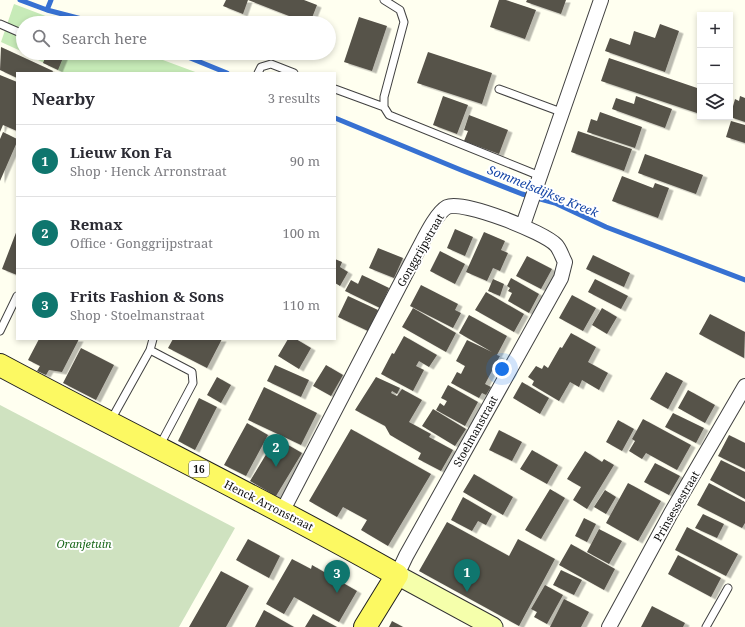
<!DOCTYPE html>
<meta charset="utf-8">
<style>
:root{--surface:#fff;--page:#f2f2f3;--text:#2b2b33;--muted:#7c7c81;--line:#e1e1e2;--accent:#0f766e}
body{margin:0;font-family:"Noto Serif",serif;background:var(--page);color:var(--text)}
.controls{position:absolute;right:12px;top:12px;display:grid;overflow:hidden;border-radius:0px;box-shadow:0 2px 6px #0003}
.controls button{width:36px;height:36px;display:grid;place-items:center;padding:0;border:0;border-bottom:1px solid var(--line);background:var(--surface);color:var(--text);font:20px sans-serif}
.you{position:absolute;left:502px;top:369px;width:14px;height:14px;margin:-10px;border:3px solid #fff;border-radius:50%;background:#1a73e8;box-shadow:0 0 0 6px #1a73e833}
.badge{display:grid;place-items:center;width:26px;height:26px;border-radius:50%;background:var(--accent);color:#fff;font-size:13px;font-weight:700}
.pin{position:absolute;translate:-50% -33px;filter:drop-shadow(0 1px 2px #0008)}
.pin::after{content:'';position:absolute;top:21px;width:14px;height:12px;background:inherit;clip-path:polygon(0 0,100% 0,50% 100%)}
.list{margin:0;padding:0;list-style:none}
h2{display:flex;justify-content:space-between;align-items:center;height:52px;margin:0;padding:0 16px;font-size:17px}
h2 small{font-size:13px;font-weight:400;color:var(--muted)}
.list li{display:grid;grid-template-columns:26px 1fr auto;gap:12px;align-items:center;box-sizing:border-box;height:72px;padding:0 16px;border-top:1px solid var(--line)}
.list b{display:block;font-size:15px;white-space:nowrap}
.list p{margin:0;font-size:13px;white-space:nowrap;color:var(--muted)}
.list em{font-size:13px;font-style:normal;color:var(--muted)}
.icon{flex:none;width:22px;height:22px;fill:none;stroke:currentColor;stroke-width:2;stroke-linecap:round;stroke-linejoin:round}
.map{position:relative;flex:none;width:745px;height:627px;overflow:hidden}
.search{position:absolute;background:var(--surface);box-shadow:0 2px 6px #0003;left:16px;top:16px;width:320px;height:44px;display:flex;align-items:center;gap:10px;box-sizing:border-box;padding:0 14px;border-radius:22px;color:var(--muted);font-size:15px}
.panel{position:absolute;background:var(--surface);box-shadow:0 2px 6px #0003;left:16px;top:72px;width:320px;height:268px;border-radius:0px}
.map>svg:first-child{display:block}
</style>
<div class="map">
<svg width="745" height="627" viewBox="0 0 745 627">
<defs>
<filter id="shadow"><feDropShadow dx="4.5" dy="2.5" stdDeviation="0" flood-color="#0004"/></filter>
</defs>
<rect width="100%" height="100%" fill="#fffff0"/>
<!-- green -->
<path fill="#c7ebb8" d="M 14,4 L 64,23 L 23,23 L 23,52 L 1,42 Z
M 24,53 L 144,53 L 198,73 L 64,73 Z"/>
<!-- cemetery -->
<path fill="#cfe2c0" d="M 0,405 L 235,528 L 179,627 L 0,627 Z"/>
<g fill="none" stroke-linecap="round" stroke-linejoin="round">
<!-- stream -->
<path stroke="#3771d2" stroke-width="5" d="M 20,0 L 47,10 L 97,23
M 47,10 L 51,0
M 178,53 L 227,73
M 335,118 L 461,170 L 522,194 L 555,203 L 606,227 L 745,280"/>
</g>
<!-- building -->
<path fill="#57524a" filter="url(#shadow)" d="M 226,0 L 304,0 L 317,5 L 310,23 L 307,23 L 248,0 L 243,14 L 223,6 Z
M 499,0 L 506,0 L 536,10 L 525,39 L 490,27 Z
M 527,0 L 566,0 L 561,14 L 526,2 Z
M 359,17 L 387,26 L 372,71 L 344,62 Z
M 660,24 L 679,31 L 665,72 L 605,51 L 610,38 L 630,45 L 634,31 L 655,38 Z
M 1,47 L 53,71 L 52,73 L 17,73 L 17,78 L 0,70 Z
M 428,52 L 492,73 L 482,104 L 417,83 Z
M 47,53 L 65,53 L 58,70 L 43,63 Z
M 609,58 L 700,89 L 700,114 L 601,81 Z
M 0,75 L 17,82 L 17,131 L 3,125 L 0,132 Z
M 443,96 L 468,105 L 457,134 L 433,125 Z
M 636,96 L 672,109 L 665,128 L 612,109 L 616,98 L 634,104 Z
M 740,96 L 745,98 L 745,122 L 730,117 L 735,99 L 739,101 Z
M 600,112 L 642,127 L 635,148 L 587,132 L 591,119 L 597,121 Z
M 469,115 L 508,130 L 499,154 L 464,141 L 468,131 L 464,130 Z
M 731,121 L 745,125 L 745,143 L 726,137 Z
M 578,131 L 632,149 L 624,171 L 571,152 Z
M 3,132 L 17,139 L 17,142 L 0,181 L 0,139 Z
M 645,154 L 703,175 L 696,194 L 638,173 Z
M 622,176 L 653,188 L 655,183 L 669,188 L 658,218 L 612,201 Z
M 455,229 L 473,237 L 465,256 L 447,248 Z
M 17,230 L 17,275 L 2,269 Z
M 484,232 L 505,241 L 501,250 L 508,253 L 500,271 L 493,268 L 487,281 L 466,272 Z
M 378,248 L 403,258 L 394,278 L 369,268 Z
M 440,251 L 465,264 L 455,284 L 430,271 Z
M 593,255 L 630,273 L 624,287 L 586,269 Z
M 527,256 L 552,269 L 541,289 L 516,276 Z
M 335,259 L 342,262 L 340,267 L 348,272 L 340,286 L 335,283 Z
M 362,275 L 389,288 L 380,308 L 345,291 L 351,280 L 358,284 Z
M 511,278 L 539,294 L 529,313 L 508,301 L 512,293 L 508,291 L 510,288 L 507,286 Z
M 493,279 L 504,284 L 500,296 L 488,291 Z
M 595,279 L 628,296 L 621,309 L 588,292 Z
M 421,285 L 458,304 L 455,310 L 461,313 L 453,328 L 410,306 Z
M 486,292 L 524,314 L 514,332 L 475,310 Z
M 572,295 L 596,308 L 583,331 L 559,318 Z
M 348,296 L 378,310 L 368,331 L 338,317 Z
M 413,308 L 456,333 L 446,352 L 402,327 Z
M 602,308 L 617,317 L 607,334 L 592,325 Z
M 710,314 L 745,332 L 744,358 L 699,334 Z
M 469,315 L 507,336 L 497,355 L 500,356 L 485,384 L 491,387 L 486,395 L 482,393 L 479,398 L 451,383 L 457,372 L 461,374 L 465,366 L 456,361 L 467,340 L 492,352 L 459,333 Z
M 571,333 L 596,347 L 588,362 L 608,373 L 599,390 L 582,380 L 579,387 L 570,382 L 559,401 L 532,385 L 534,381 L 528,377 L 536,366 L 542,369 L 544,365 L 548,368 L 560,347 L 562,348 Z
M 404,336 L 437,355 L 429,367 L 419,361 L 416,366 L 424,370 L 413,391 L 381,374 L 392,353 L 394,354 Z
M 39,339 L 79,339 L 62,372 L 49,370 L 46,375 L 37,371 L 40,366 L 28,360 Z
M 173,339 L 222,339 L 207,368 L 168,348 Z
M 288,339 L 296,339 L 311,348 L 299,369 L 278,356 Z
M 81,348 L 114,365 L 96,400 L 63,383 Z
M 275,365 L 309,380 L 301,397 L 267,381 Z
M 326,365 L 343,375 L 331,396 L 313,386 Z
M 666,372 L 683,381 L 668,409 L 650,399 Z
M 217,377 L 231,385 L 221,403 L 207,395 Z
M 376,377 L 400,388 L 397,394 L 392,391 L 391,393 L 397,396 L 402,389 L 422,400 L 409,422 L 431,434 L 429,437 L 453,450 L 441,471 L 418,459 L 421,453 L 390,435 L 385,426 L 355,410 Z
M 522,382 L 549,398 L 540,414 L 513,398 Z
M 448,385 L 478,402 L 465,426 L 436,410 L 440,403 L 444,406 L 447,401 L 441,398 Z
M 264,387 L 317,413 L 301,445 L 248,420 Z
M 688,390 L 715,405 L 705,423 L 678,408 Z
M 199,398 L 217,407 L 195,450 L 178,441 Z
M 433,409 L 466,429 L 455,446 L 422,426 Z
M 673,413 L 704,428 L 696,443 L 665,427 Z
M 643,419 L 691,445 L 677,470 L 646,453 L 642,459 L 629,451 L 635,441 L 632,439 Z
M 618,420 L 634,429 L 622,451 L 606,442 Z
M 247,423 L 268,435 L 246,476 L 224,465 Z
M 351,429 L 431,474 L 388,546 L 361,530 L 367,520 L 343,507 L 337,517 L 309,501 Z
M 499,430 L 522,442 L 512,461 L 489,450 Z
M 729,435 L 745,443 L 745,469 L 718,456 Z
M 276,438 L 302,453 L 276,496 L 250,481 Z
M 532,450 L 558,465 L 547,484 L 520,469 Z
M 585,451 L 602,462 L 604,459 L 614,465 L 587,509 L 573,500 L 581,487 L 567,479 Z
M 721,460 L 745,472 L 745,499 L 710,480 Z
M 655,463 L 680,476 L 669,495 L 644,482 Z
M 474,474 L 513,497 L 503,515 L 463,492 Z
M 628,483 L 661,501 L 638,541 L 606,523 Z
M 709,483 L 745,502 L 745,523 L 742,528 L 697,505 Z
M 550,489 L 565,498 L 541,539 L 525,530 Z
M 605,490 L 616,497 L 606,514 L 594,507 Z
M 463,497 L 492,514 L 486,525 L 478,521 L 472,531 L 451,520 Z
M 703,514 L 724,524 L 717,538 L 695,528 Z
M 584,518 L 596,524 L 587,542 L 575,536 Z
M 447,522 L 509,556 L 518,539 L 555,559 L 519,626 L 419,571 Z
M 687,527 L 738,554 L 726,576 L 675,550 Z
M 599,529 L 622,541 L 609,564 L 587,552 Z
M 248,539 L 280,556 L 269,578 L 236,560 Z
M 571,544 L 615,569 L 604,590 L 559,565 Z
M 678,555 L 721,578 L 711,597 L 668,574 Z
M 292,559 L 311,569 L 312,565 L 357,591 L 339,622 L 294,597 L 284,614 L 266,604 Z
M 561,570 L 582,580 L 574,595 L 553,585 Z
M 221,571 L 249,586 L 226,627 L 189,627 Z
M 545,585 L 563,595 L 547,624 L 534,617 L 537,612 L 531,609 Z
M 564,599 L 589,612 L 581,627 L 550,627 Z
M 652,606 L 685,623 L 683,627 L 641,627 Z
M 264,610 L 294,627 L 255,627 Z
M 313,614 L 337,627 L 305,627 Z
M 392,621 L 403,627 L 389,627 Z"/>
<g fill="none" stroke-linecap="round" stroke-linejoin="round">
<!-- service casing -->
<g stroke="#414141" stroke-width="9">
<path id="service" d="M 384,0 L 400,10 L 404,22 L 384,97 L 384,107 L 389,115 L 540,176
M 0,24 L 23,34
M 258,73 L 261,67 L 271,64 L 294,73
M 335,89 L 384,107
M 499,89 L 561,112
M 0,331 L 17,296
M 150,350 L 192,372 L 193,383 L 160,445
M 111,420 L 150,350 L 153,339
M 706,627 L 728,588"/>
</g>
<!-- minor casing -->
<g stroke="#414141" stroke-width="16">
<path id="minor" d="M 523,225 L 601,0
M 282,512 L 418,250 C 424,239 436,213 447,207 C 463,200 544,232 556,245 C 560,249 562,257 565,262 L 561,278 L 406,556 L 397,575
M 609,627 L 671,513 L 745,386"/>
</g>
<!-- secondary casing -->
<g stroke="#303030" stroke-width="21">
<path id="secondary" d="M 397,575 L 493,627"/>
</g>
<!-- primary casing -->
<g stroke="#1f1f1f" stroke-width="24">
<path id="primary" d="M 0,365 C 132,436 267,501 397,575 L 365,627"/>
</g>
<!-- service -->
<use href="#service" stroke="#fff" stroke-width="7"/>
<!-- minor -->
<use href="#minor" stroke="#fff" stroke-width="14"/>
<!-- secondary -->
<use href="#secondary" stroke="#f5ffab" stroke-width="19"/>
<!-- primary -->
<use href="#primary" stroke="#fcf962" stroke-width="22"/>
</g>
<g text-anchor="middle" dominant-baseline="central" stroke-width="4" stroke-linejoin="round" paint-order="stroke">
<!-- shield labels -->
<rect fill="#fff" stroke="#565656" stroke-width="1" x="189" y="461" width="20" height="16" rx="3"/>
<g font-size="10" font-weight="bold" fill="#0e0e0e">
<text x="199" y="469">16</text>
</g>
<!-- street labels -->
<g font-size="11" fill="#0e0e0e" stroke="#fff">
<text transform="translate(420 250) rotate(-60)">Gonggrijpstraat</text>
<text transform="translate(475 431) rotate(-61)">Stoelmanstraat</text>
<text transform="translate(269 505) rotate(27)">Henck Arronstraat</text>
<text transform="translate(676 506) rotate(-60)">Prinsessestraat</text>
</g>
<!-- park labels -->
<g font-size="11" font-style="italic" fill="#1c691d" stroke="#fff">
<text x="84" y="543">Oranjetuin</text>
</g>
<!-- water labels -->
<g font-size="12" font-style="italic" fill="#1344a5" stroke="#fff">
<text transform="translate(543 191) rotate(22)">Sommelsdijkse Kreek</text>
</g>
</g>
</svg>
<div class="controls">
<button>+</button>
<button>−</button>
<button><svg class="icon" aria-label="layers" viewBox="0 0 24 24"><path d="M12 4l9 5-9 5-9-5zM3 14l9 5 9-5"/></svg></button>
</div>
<div class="you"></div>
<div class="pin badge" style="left:467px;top:592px">1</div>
<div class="pin badge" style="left:276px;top:467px">2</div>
<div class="pin badge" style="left:337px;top:593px">3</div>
<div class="search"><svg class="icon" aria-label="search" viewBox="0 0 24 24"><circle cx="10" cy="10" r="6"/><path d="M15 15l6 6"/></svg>Search here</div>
<section class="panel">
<h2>Nearby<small>3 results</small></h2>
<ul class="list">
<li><span class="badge">1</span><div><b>Lieuw Kon Fa</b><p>Shop · Henck Arronstraat</p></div><em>90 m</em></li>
<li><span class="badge">2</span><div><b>Remax</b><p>Office · Gonggrijpstraat</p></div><em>100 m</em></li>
<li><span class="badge">3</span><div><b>Frits Fashion &amp; Sons</b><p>Shop · Stoelmanstraat</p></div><em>110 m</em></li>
</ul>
</section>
</div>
